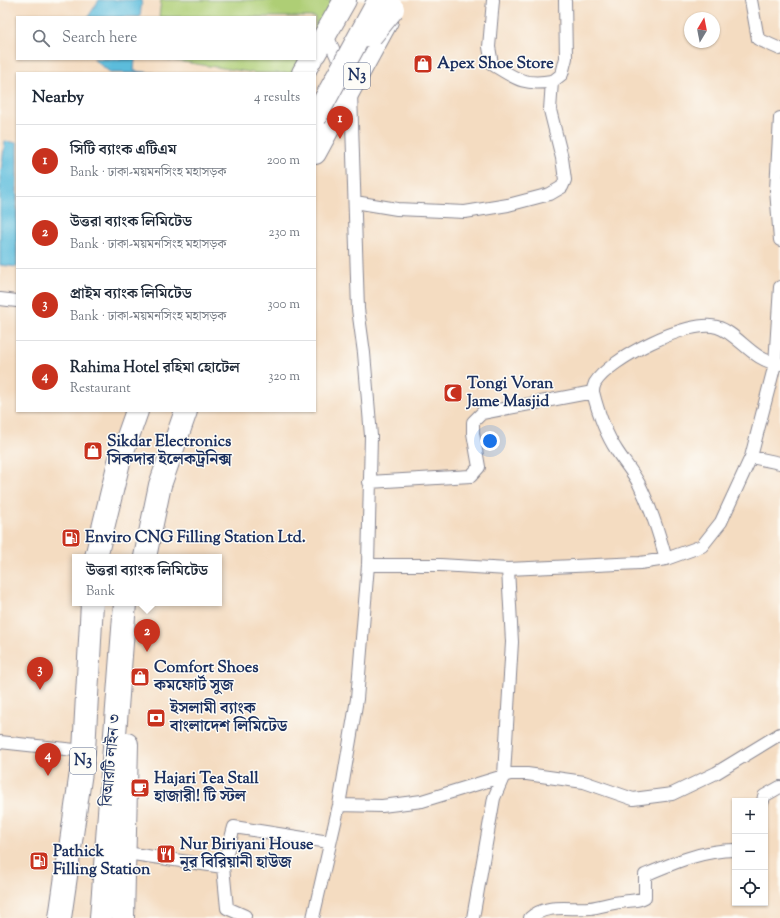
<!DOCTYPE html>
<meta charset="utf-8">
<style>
:root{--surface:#fff;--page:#f6f6f7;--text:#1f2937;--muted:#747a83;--line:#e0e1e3;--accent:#c8321e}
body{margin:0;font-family:"Sorts Mill Goudy","Noto Serif Bengali",serif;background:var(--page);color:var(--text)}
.controls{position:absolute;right:12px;bottom:12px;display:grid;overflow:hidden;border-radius:0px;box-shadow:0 1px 3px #0004}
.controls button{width:36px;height:36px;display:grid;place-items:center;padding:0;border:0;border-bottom:1px solid var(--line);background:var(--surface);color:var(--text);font:20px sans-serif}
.compass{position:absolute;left:684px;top:12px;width:36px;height:36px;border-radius:50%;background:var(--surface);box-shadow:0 1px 3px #0004;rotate:10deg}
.you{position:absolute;left:490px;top:441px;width:14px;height:14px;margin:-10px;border:3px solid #fff;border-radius:50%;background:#1a73e8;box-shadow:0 0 0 6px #1a73e833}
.badge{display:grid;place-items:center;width:26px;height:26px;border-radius:50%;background:var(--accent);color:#fff;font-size:13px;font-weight:700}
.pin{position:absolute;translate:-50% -33px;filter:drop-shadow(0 1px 2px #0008)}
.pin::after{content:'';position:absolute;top:21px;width:14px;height:12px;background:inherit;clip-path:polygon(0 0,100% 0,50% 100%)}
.popup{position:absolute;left:72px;top:554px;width:150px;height:52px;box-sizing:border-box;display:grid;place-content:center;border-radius:0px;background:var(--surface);filter:drop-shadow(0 1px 3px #0005);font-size:13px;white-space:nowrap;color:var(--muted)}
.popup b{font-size:15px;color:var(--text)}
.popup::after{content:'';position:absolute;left:50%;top:100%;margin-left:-8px;border:8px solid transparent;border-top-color:var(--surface)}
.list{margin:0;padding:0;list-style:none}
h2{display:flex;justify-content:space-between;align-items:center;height:52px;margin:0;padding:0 16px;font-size:17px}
h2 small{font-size:13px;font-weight:400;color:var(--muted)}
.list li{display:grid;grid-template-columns:26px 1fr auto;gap:12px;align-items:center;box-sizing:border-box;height:72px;padding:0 16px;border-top:1px solid var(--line)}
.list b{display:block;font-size:15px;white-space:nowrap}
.list p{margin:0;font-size:13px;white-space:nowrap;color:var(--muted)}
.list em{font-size:13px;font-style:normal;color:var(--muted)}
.icon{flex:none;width:22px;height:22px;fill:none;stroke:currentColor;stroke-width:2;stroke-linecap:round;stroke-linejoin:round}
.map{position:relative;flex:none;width:780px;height:918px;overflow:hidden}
.search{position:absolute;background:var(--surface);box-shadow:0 1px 3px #0004;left:16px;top:16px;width:300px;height:44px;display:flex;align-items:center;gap:10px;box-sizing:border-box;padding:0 14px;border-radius:0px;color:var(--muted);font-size:15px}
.panel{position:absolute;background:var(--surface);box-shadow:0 1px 3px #0004;left:16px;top:72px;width:300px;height:340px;border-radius:0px}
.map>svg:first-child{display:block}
</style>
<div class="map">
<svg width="780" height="918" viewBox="0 0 780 918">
<rect width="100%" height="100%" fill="#fdfcf7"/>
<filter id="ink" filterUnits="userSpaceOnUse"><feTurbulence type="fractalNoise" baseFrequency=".025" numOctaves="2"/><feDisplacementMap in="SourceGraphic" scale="8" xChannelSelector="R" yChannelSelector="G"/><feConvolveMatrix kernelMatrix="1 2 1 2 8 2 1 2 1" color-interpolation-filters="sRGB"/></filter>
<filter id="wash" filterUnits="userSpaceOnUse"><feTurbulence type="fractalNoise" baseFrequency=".012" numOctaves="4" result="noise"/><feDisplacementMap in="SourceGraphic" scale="16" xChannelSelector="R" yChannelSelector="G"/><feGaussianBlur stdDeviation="0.9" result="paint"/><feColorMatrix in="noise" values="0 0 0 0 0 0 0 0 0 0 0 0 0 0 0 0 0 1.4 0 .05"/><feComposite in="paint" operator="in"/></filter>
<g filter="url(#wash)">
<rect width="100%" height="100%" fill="#f4dcc1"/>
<!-- green -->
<path fill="#aece75" stroke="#647e6a" d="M 161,0 L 332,0 L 315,35 L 315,17 L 159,17 Z
M 164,59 L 303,59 L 296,73 L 255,73 Z"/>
<!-- water -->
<path fill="#5cbcdb" stroke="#3c769c" d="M 99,0 L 142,0 L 140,17 L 88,17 Z
M 93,59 L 135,59 L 134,71 L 155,73 L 111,73 Z
M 5,141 L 17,143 L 17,267 L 0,265 L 0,177 Z"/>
</g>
<g filter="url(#ink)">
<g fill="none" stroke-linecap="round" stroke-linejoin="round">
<!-- street casing -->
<g stroke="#888690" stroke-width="14">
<path id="street" d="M 751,0 L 758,39 L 780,49
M 326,33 L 343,71
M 552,82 L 562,74 L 566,58 L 565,0
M 780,118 L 776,190 L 780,240
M 355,202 L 397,209 L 465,212 L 508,205 L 550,194 L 562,187 L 565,180 L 562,158 L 550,110 L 552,81 C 523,86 515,78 492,64 L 489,47 L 493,0
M 0,299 L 17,301
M 593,392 C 593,389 594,385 595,383 C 609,359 690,318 717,327 C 738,333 753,362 780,364
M 751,457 L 780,463
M 369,482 L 471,476 L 479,467 L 473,433 L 473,422 L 482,413 L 593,392 C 598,412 605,433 617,451 C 624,462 633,472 639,484 C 651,508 659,533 666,559
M 368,565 L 440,565 L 508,569 L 640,563 L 666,559 L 702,546 L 721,522 L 751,457 L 775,364 L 780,287
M 0,742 L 84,751
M 763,801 L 764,796 L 780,787
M 339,805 L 382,806 L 422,801 L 510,774 L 527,774 L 584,782 L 633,799 L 672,794 L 716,773 L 780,734
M 126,853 L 223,867 L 234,827 L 329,842
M 223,867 L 227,908 L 245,916
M 313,918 L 339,805 L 357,699 L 368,565 L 371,436 L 364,353 L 358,309 L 351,93
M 473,918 L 494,798 L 504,775 L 512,642 L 508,569
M 530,918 C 547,903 569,910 590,908 C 600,907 610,903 621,902 C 629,900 637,902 645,897 L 645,875 C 673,863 703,850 735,850"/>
</g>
<!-- highway casing -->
<g stroke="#888690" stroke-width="24">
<path id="highway" d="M 315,53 L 345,0
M 303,73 L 311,59
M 315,153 L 387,21
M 96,557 L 119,462 L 137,411
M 145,557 L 160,485 L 186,411
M 60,918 L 84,751 L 92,603
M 101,918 L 125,603
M 123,918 L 127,744"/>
</g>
<!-- street -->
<use href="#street" stroke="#fff" stroke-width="12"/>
<!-- highway -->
<use href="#highway" stroke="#fff" stroke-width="22"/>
<!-- highway-bridge casing -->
<g stroke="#888690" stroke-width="24" stroke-linecap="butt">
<path id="highway-bridge" d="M 371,36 L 393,9
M 315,118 L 379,0"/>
</g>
<!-- highway-bridge -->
<use href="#highway-bridge" stroke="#fff" stroke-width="22"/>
</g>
</g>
<!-- icons -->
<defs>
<g id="shop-square" transform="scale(1)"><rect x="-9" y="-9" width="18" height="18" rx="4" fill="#c8321e" stroke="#fdfcf7"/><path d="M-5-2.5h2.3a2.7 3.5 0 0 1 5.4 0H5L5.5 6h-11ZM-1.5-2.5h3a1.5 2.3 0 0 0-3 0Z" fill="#fff"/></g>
<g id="mosque-square" transform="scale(1)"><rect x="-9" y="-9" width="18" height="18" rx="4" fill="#c8321e" stroke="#fdfcf7"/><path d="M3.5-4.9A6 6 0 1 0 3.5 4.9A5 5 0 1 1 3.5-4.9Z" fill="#fff"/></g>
<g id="fuel-square" transform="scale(1)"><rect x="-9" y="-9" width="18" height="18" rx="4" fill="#c8321e" stroke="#fdfcf7"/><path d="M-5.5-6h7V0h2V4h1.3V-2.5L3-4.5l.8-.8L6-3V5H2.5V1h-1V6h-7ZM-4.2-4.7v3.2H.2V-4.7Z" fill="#fff"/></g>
<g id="bank-square" transform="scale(1)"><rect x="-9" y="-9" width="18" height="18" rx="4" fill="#c8321e" stroke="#fdfcf7"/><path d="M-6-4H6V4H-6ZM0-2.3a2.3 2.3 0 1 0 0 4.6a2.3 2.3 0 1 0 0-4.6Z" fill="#fff"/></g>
<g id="cafe-square" transform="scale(1)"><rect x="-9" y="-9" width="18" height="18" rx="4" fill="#c8321e" stroke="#fdfcf7"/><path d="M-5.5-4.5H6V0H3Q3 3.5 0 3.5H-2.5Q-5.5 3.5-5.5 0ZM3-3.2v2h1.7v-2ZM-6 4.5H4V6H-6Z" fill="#fff"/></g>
<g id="restaurant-square" transform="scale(1)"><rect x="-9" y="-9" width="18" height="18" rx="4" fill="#c8321e" stroke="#fdfcf7"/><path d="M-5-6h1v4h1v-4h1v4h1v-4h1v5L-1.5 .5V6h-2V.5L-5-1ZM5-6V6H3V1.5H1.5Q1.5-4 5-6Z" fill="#fff"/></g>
</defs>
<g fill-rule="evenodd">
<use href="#shop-square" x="423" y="64"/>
<use href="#mosque-square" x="453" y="393"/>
<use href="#shop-square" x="93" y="451"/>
<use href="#fuel-square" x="71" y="538"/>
<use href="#shop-square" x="140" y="677"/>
<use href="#bank-square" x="156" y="718"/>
<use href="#cafe-square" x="140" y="788"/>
<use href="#restaurant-square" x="166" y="854"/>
<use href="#fuel-square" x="39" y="861"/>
</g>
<g text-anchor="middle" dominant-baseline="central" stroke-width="3" stroke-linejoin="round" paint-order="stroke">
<!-- shield labels -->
<g fill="#fdfcf7" stroke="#5f6c8c" stroke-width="1">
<rect x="344" y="63" width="26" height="26" rx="3"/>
<rect x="70" y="748" width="26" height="26" rx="3"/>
</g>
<g font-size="15" font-weight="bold" fill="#1b2f5e">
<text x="357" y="76">N3</text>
<text x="83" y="761">N3</text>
</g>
<!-- poi labels -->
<g font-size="16" font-weight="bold" fill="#1b2f5e" stroke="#fdfcf7" text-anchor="start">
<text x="437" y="64">Apex Shoe Store</text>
<text x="467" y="384">Tongi Voran<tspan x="467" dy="18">Jame Masjid</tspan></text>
<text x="107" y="442">Sikdar Electronics<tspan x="107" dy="18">সিকদার ইলেকট্রনিক্স</tspan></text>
<text x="85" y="538">Enviro CNG Filling Station Ltd.</text>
<text x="154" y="668">Comfort Shoes<tspan x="154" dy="18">কমফোর্ট সুজ</tspan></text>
<text x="170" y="709">ইসলামী ব্যাংক<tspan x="170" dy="18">বাংলাদেশ লিমিটেড</tspan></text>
<text x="154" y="779">Hajari Tea Stall<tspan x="154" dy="18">হাজারী! টি স্টল</tspan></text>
<text x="180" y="845">Nur Biriyani House<tspan x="180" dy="18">নূর বিরিয়ানী হাউজ</tspan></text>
<text x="53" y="852">Pathick<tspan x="53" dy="18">Filling Station</tspan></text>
</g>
<!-- street labels -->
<g font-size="16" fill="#1b2f5e" stroke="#fdfcf7">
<text transform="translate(112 760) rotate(-85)">বিআরটি লাইন ৩</text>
</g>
</g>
</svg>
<div class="controls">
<button>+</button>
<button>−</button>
<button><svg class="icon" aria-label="locate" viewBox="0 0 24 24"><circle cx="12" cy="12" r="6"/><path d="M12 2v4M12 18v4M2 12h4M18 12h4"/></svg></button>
</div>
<svg class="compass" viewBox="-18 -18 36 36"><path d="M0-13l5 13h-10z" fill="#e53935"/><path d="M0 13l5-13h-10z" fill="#747a83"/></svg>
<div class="you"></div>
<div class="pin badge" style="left:340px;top:139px">1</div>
<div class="pin badge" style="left:147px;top:652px">2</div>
<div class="popup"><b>উত্তরা ব্যাংক লিমিটেড</b>Bank</div>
<div class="pin badge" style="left:40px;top:690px">3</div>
<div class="pin badge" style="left:48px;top:776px">4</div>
<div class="search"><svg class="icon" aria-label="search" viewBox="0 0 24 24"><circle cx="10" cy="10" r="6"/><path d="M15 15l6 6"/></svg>Search here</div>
<section class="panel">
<h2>Nearby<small>4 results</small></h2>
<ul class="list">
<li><span class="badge">1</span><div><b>সিটি ব্যাংক এটিএম</b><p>Bank · ঢাকা-ময়মনসিংহ মহাসড়ক</p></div><em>200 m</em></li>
<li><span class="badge">2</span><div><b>উত্তরা ব্যাংক লিমিটেড</b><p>Bank · ঢাকা-ময়মনসিংহ মহাসড়ক</p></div><em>230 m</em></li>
<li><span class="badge">3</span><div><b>প্রাইম ব্যাংক লিমিটেড</b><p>Bank · ঢাকা-ময়মনসিংহ মহাসড়ক</p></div><em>300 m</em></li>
<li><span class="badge">4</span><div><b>Rahima Hotel রহিমা হোটেল</b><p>Restaurant</p></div><em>320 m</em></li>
</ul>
</section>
</div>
